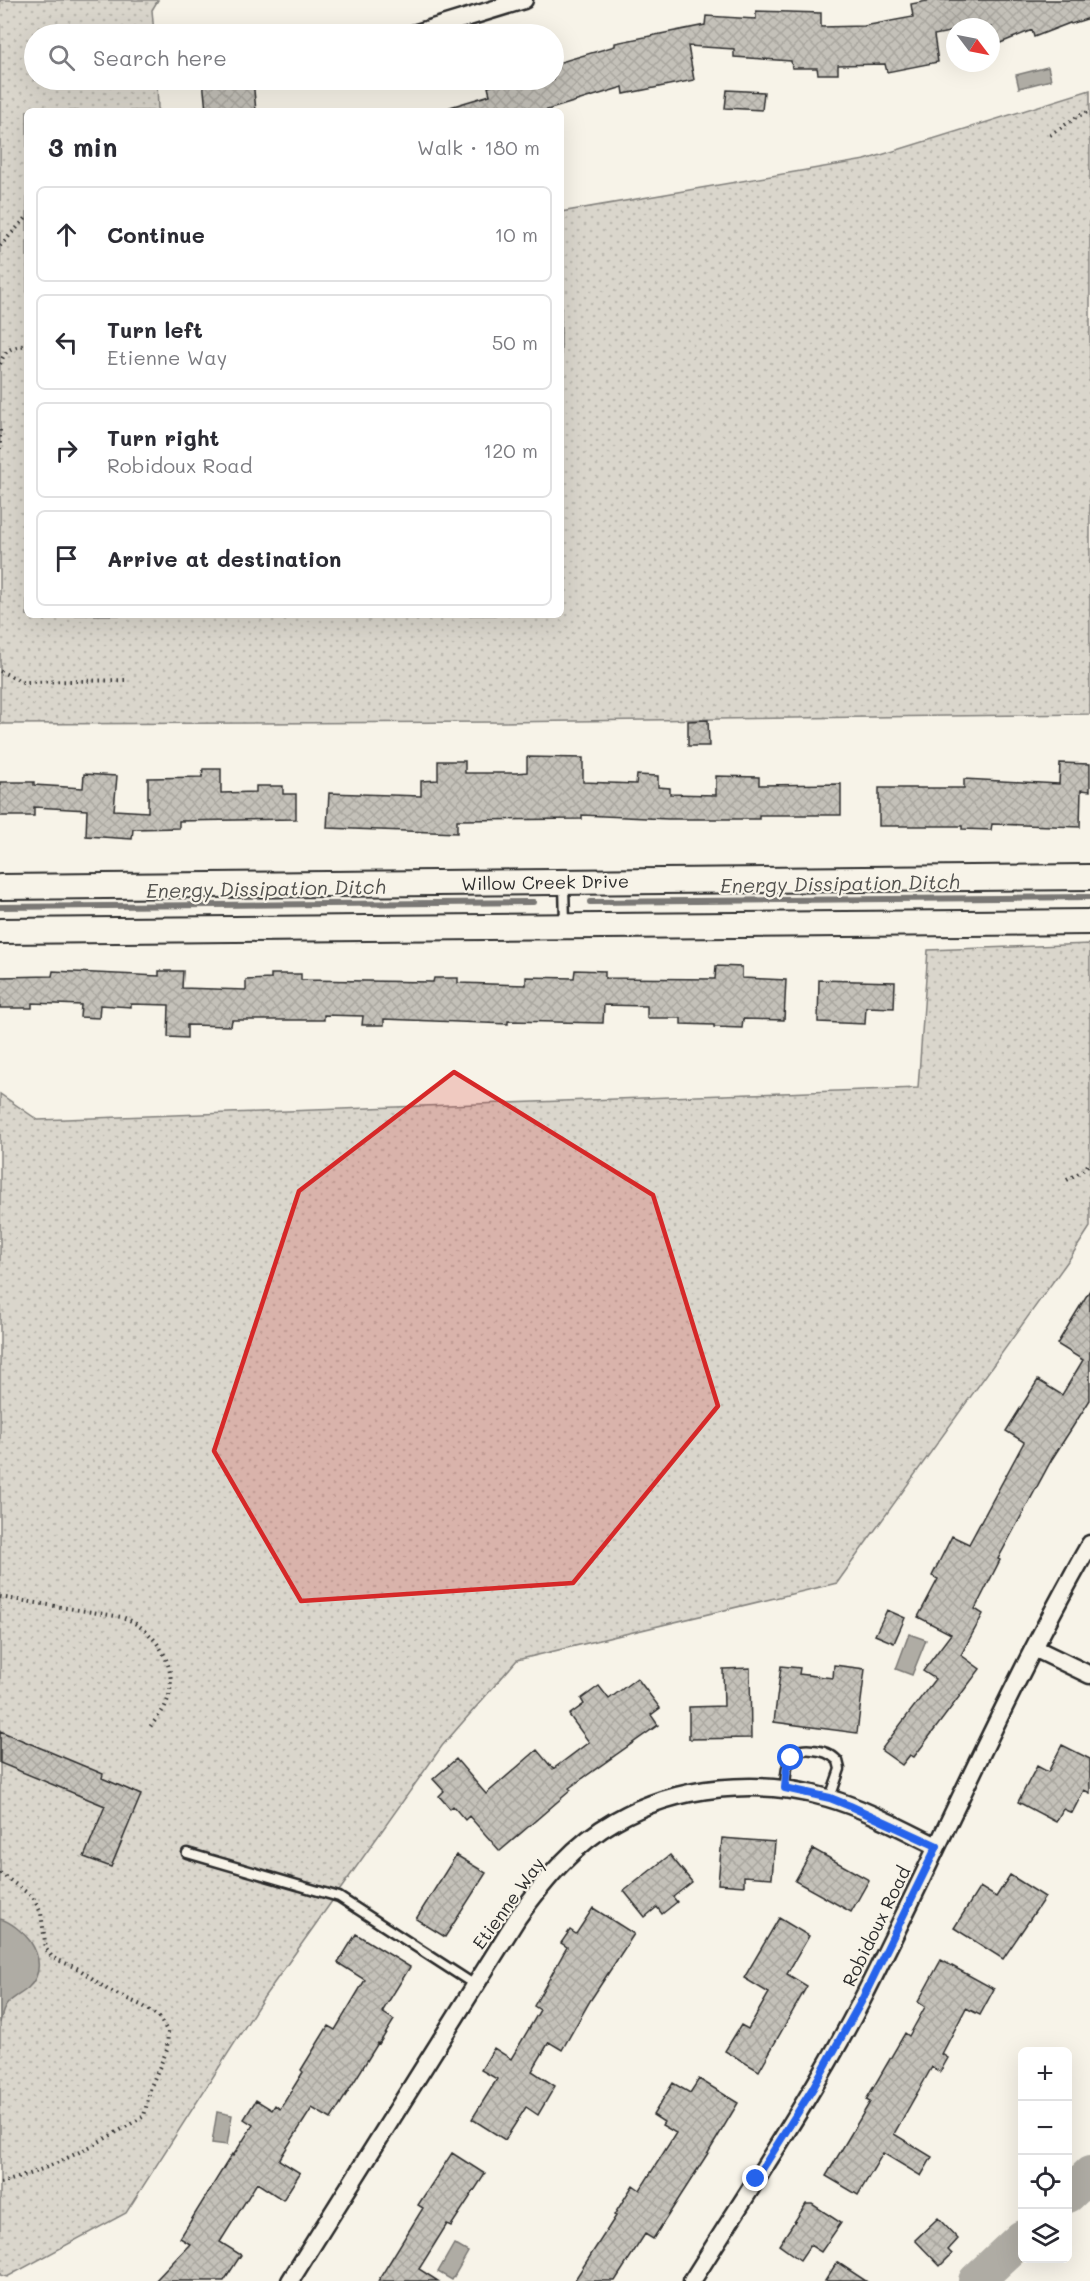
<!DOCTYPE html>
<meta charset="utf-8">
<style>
:root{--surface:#fff;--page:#f7f7f7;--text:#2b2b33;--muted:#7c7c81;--line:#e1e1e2}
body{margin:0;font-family:Mali,sans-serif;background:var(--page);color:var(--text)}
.controls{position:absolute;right:18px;bottom:18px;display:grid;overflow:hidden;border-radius:9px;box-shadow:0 6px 24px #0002}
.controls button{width:54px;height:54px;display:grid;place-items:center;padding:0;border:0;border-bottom:2px solid var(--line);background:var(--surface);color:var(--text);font:30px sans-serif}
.compass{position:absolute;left:946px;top:18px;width:54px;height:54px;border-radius:50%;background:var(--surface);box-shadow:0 6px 24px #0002;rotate:122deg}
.stop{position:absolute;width:18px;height:18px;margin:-14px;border:4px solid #2563eb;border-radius:50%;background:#fff}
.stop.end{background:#2563eb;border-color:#fff;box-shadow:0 2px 6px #0008}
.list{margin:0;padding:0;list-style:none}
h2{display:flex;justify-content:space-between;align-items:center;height:78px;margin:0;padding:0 24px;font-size:26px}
h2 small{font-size:20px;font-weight:400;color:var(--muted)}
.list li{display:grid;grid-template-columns:39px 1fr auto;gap:18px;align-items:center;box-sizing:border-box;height:96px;margin:0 12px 12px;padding:0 12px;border:2px solid var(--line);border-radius:9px}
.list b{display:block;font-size:22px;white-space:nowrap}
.list p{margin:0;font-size:20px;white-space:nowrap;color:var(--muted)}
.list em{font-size:20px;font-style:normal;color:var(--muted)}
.icon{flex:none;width:33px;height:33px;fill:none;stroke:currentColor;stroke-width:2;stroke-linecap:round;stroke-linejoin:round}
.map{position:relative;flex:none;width:1090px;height:2281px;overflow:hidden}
.search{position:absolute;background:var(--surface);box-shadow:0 6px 24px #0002;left:24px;top:24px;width:540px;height:66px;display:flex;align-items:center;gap:15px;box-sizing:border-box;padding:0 21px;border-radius:33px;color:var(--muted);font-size:22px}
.panel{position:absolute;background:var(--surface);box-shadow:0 6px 24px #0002;left:24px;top:108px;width:540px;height:510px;border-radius:9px}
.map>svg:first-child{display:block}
</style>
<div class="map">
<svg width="1090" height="2281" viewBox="0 0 1090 2281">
<defs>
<pattern id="grass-dots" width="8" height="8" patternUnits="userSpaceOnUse" patternTransform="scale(1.5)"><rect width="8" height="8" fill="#dad6cc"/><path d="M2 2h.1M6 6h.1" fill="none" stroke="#bbb8af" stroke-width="1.8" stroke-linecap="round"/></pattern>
<pattern id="building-cross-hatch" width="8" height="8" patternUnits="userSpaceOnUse" patternTransform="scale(1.5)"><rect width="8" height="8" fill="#c4c1b9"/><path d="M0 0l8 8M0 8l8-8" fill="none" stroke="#a9a69f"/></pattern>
</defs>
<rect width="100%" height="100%" fill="#f7f3e8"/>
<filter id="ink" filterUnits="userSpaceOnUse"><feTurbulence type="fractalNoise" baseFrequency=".0167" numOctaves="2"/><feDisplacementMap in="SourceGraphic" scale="12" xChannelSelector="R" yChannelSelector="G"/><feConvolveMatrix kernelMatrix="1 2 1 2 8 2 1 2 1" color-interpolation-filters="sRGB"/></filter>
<g filter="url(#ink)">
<!-- grass -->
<path fill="url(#grass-dots)" stroke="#82807c" stroke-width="1.5" d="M 0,0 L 158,0 L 152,10 L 154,34 L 34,34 L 34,80 L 157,80 L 158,111 L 27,111 L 27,615 L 561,615 L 561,212 L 865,160 L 1090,90 L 1090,714 L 502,722 L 0,724 Z
M 1090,944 L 1090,1227 L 1070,1258 L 837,1583 L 517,1660 L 442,1746 L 264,1997 L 126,2213 L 7,2277 L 0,2275 L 0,1094 L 38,1120 L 918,1088 L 928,950 Z"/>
<!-- water -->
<path fill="#afaca4" stroke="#7a7874" stroke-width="1.5" d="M 1048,67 L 1051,80 L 1019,88 L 1016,75 Z
M 909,1634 L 926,1640 L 912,1675 L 896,1669 Z
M 0,1919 C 10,1921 24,1933 30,1941 C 40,1956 43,1974 28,1988 C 23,1993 15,1996 9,2002 C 3,2008 2,2015 0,2023 Z
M 217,2112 L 232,2115 L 227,2145 L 212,2143 Z
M 454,2244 L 468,2252 L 452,2280 L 438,2272 Z"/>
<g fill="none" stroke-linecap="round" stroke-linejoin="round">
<!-- stream -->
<path stroke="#7a7874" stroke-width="6" d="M 590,902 L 1090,897
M 0,907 L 533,902"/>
<!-- river -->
<path stroke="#afaca4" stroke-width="36" d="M 1068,2195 L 1090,2174
M 976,2281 L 1022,2238"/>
</g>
<!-- building -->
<path fill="url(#building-cross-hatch)" stroke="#2b2b2b" stroke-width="1.5" d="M 932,0 L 1090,0 L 1090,18 L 1071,24 L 1070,23 L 1034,37 L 1032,30 L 998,44 L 991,27 L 955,27 L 955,31 L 934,35 L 938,62 L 887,72 L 885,64 L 838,65 L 838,74 L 818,74 L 817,68 L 792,68 L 791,61 L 734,57 L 734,49 L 688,46 L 694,80 L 624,94 L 623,87 L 544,111 L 451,111 L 450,107 L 490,95 L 488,87 L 511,80 L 554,80 L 554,64 L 615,46 L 615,43 L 705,25 L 706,16 L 756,19 L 756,11 L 821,13 L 821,27 L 864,26 L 913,17 L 911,4 Z
M 203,80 L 253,80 L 256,111 L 206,111 Z
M 727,90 L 764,92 L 762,110 L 725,108 Z
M 708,720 L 709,746 L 688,746 L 688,721 Z
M 527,757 L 583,758 L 583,782 L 636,784 L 637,775 L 658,776 L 658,787 L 670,788 L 670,794 L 716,795 L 716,776 L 759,777 L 759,785 L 841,784 L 841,815 L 759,815 L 759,819 L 668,819 L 582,815 L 582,819 L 457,820 L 457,833 L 327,828 L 329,793 L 421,796 L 421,781 L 438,780 L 438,761 L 465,761 L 465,773 L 516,773 L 527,772 Z
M 1060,763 L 1090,764 L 1090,791 L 1081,790 L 1080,827 L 992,824 L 991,830 L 962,829 L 962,826 L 879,826 L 879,788 L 964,788 L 964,779 L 1059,784 Z
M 203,769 L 221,769 L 221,793 L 256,792 L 256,786 L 283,786 L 283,794 L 296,794 L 296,819 L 179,821 L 179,828 L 133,829 L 132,839 L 86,836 L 87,810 L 34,807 L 34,816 L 0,816 L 0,782 L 34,782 L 34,785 L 83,788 L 84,774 L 117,776 L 114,810 L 148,812 L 148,778 L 202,777 Z
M 716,966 L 742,967 L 742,978 L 786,980 L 784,1020 L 743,1019 L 742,1028 L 714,1027 L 714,1025 L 681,1024 L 681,1018 L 647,1018 L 647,1006 L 604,1005 L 603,1023 L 508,1021 L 508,1024 L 384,1019 L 384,1025 L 362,1025 L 363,1016 L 324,1015 L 324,1020 L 232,1020 L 231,1026 L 187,1025 L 187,1038 L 168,1037 L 169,1005 L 131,1004 L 131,1007 L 100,1005 L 99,1018 L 80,1017 L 81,1005 L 32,1003 L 32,1008 L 0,1008 L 0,977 L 52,976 L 53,971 L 159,976 L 159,971 L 183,971 L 182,988 L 246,990 L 246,980 L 271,979 L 271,974 L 301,974 L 301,980 L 433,982 L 434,978 L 458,978 L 458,983 L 526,985 L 526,977 L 574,978 L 575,970 L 605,971 L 605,978 L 715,979 Z
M 819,980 L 895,982 L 894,1008 L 866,1007 L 865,1024 L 818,1022 Z
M 1090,1290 L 1090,1400 L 1052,1459 L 998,1559 L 1000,1560 L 975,1609 L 983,1614 L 961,1655 L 980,1669 L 914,1757 L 910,1755 L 902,1765 L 881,1750 L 935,1679 L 923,1671 L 951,1634 L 918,1617 L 938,1579 L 932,1576 L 952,1536 L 969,1544 L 1024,1442 L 1006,1431 L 1038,1380 L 1062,1395 L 1083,1360 L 1057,1344 Z
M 887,1610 L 905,1618 L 894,1643 L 875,1635 Z
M 834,1665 L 865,1669 L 857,1733 L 774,1722 L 781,1666 L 800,1668 L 799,1674 L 833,1678 Z
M 750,1668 L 751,1738 L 689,1739 L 689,1707 L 724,1706 L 723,1669 Z
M 637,1678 L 660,1708 L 651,1715 L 658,1725 L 569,1788 L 571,1790 L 500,1851 L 469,1816 L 465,1820 L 453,1806 L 450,1809 L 439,1796 L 444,1791 L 433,1779 L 456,1759 L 486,1794 L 537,1750 L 553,1769 L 589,1742 L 569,1715 L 584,1704 L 581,1699 L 599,1686 L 609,1699 Z
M 0,1731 L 103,1774 L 102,1778 L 141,1795 L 111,1867 L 84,1857 L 105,1806 L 0,1763 Z
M 1062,1745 L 1090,1759 L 1090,1793 L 1084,1790 L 1072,1813 L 1063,1809 L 1056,1822 L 1018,1802 L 1037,1766 L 1048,1772 Z
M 722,1838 L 775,1842 L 772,1878 L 744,1876 L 744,1886 L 718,1884 Z
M 813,1849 L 869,1880 L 851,1912 L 795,1881 Z
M 456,1855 L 486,1873 L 445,1937 L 416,1919 Z
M 670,1855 L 692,1882 L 673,1897 L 677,1902 L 662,1914 L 657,1907 L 645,1917 L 624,1891 Z
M 1010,1875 L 1045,1897 L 1003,1959 L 954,1928 L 980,1887 L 996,1897 Z
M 593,1908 L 634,1934 L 590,2001 L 562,2050 L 549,2042 L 532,2071 L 555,2086 L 538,2115 L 526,2107 L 505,2140 L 472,2119 L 497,2079 L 481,2070 L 494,2048 L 511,2059 L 540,2010 L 534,2006 L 567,1947 L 561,1943 L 570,1930 L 576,1934 Z
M 779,1918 L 809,1936 L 787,1974 L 807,1986 L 759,2071 L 725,2051 L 741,2025 L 748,2029 L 769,1993 L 744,1978 Z
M 356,1934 L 410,1967 L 382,2012 L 394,2020 L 379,2044 L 378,2043 L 331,2119 L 312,2108 L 279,2160 L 300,2173 L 283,2200 L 257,2183 L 220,2242 L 241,2255 L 224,2281 L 155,2281 L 190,2244 L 180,2238 L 232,2154 L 233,2156 L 253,2125 L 244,2119 L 256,2100 L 272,2110 L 275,2105 L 280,2109 L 303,2072 L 301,2070 L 328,2026 L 335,2030 L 365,1980 L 338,1963 Z
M 941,1960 L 994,1989 L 980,2015 L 966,2008 L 942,2054 L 948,2058 L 940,2072 L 932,2067 L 894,2134 L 932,2157 L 921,2176 L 883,2153 L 858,2195 L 826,2176 L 870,2102 L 866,2100 L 905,2033 L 909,2036 L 925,2007 L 918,2002 Z
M 699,2079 L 738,2103 L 708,2153 L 653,2239 L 645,2234 L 615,2281 L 574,2281 L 616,2216 L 614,2215 L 633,2185 L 640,2190 L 676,2133 L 662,2125 L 664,2122 L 653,2115 L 673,2083 L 690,2093 Z
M 452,2153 L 485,2174 L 451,2226 L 447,2224 L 419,2269 L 438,2281 L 378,2281 L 423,2208 L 418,2205 Z
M 806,2204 L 812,2204 L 841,2223 L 821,2252 L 810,2245 L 800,2260 L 779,2245 Z
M 938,2218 L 958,2239 L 948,2250 L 952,2254 L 940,2266 L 915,2240 Z
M 837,2262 L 866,2281 L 825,2281 Z"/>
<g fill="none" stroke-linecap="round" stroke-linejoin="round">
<!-- lane casing -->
<g stroke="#2b2b2b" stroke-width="13">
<path id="lane" d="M 564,885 L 565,923
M 785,1788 C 786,1769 786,1746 813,1750 C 823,1751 830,1753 838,1761 L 840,1769 L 830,1798
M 187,1853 L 339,1897 L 475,1985"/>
</g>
<!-- street casing -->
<g stroke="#2b2b2b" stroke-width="21">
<path id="street" d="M 413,34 L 524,0
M 1034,1648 L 1090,1675
M 290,2281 L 518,1917 C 545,1880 574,1844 615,1821 C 677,1785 760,1778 828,1798 C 866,1809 902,1829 937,1846
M 692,2281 C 750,2188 813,2096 863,1998 C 940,1847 1006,1691 1090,1544"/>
</g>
<!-- secondary casing -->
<g stroke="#2b2b2b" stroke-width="28">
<path id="secondary" d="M 0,887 L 1090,877
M 0,931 L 1090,922"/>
</g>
<!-- path -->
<path stroke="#2b2b2b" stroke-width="4" stroke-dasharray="1.5 4.5" stroke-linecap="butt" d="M 1050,135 L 1078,116 L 1090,111
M 0,246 L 27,217
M 0,364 C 6,348 11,348 27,345
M 0,430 L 0,449
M 0,671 L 23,682 L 127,680
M 1067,1180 L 1081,1172 L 1090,1163
M 0,1597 L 122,1617 C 155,1629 182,1668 166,1704 C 163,1712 155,1720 150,1727
M 0,1873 L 33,1897 L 41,1913 L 46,1949 L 53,1958 L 79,1969 L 108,1990 L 143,2006 L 158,2016 L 168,2032 L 167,2050 L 151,2086 L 144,2116 C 101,2142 48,2171 0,2183"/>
<!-- lane -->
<use href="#lane" stroke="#f7f3e8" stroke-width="8"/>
<!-- street -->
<use href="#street" stroke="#f7f3e8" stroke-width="16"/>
<!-- secondary -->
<use href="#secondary" stroke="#f7f3e8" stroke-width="24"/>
</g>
</g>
<g fill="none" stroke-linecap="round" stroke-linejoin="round" filter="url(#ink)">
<!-- route -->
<path stroke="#2563eb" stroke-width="8" d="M 756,2179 L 813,2088 L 862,2000 L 937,1846 L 850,1806 L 830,1798 L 785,1788 L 787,1767 L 791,1758"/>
</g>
<!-- marked area -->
<path fill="#d62828" fill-opacity="0.2" stroke="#d62828" stroke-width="4.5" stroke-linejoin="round" d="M 454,1072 L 653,1195 L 718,1406 L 573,1583 L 301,1601 L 214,1451 L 299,1191 Z"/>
<g text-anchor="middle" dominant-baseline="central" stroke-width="4.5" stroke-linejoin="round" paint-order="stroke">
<!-- street labels -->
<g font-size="18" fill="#2b2b2b" stroke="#f7f3e8">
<text transform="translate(545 882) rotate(-1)">Willow Creek Drive</text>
<text transform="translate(508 1903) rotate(-54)">Etienne Way</text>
<text transform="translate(876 1926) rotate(-64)">Robidoux Road</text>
</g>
<!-- water labels -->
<g font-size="20" font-style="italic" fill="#53524f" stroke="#f7f3e8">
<text transform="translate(840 883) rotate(-1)">Energy Dissipation Ditch</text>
<text transform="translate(266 888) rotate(-1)">Energy Dissipation Ditch</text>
</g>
</g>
</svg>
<div class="controls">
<button>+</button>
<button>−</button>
<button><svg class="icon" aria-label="locate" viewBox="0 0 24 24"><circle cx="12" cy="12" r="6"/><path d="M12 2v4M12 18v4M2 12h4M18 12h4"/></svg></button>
<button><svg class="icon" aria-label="layers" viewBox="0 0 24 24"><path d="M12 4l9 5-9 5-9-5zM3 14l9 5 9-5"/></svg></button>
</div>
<svg class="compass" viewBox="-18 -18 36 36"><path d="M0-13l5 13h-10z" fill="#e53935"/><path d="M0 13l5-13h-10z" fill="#7c7c81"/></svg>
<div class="stop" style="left:791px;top:1758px"></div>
<div class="stop end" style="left:756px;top:2179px"></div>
<div class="search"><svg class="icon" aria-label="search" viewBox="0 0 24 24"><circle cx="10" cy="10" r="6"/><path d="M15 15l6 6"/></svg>Search here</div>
<section class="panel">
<h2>3 min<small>Walk · 180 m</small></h2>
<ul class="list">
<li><svg class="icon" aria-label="ahead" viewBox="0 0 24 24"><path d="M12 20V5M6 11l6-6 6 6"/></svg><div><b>Continue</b></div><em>10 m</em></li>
<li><svg class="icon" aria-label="left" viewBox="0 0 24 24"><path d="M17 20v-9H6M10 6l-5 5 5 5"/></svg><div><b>Turn left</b><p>Etienne Way</p></div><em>50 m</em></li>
<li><svg class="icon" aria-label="right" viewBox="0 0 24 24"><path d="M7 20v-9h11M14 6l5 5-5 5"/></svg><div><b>Turn right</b><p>Robidoux Road</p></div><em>120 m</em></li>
<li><svg class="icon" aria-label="arrive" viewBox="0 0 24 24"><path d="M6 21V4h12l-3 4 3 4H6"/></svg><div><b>Arrive at destination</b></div></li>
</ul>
</section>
</div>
